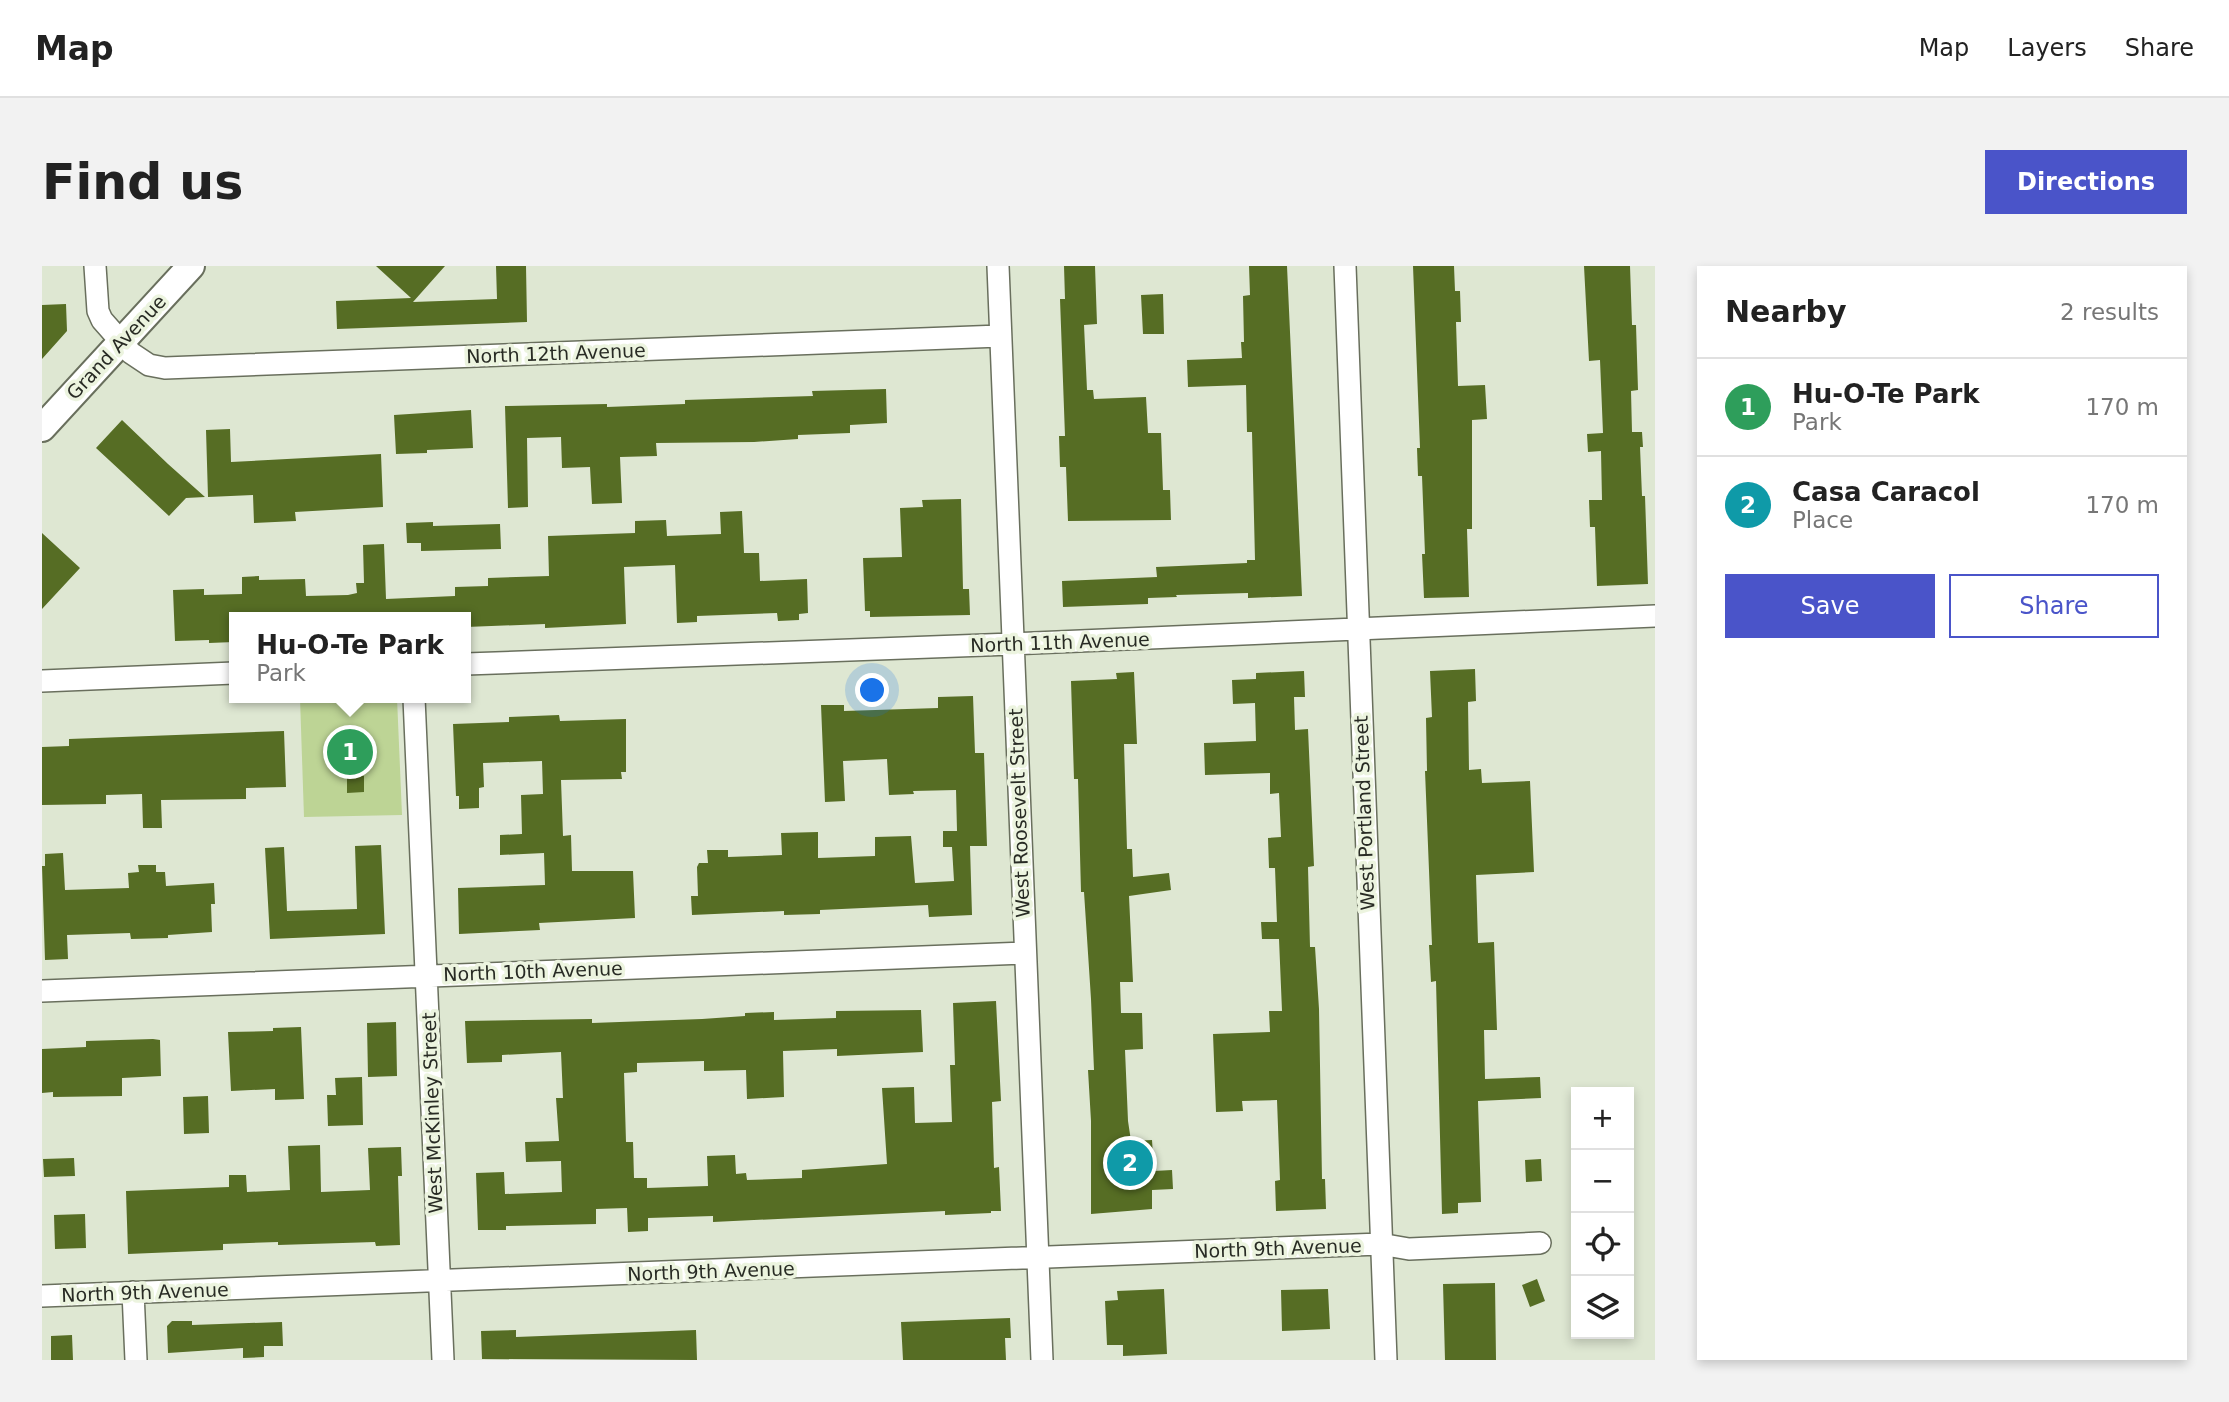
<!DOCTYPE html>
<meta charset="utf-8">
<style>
:root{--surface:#fff;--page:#f2f2f2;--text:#222;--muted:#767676;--line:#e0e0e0;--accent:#4a54c9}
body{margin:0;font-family:"DejaVu Sans",sans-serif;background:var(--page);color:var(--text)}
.controls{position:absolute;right:21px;bottom:21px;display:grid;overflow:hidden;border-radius:0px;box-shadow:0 4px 10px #0003}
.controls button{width:63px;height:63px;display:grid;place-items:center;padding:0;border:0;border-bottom:2px solid var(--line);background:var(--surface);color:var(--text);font:35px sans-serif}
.you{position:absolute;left:831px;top:425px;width:24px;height:24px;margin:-18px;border:5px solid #fff;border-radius:50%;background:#1a73e8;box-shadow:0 0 0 10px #1a73e833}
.badge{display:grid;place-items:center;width:46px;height:46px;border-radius:50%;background:var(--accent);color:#fff;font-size:23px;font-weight:700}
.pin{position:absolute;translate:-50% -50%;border:4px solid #fff;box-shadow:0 2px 7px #0006}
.popup{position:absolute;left:187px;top:346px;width:242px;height:91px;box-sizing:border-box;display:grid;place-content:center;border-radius:0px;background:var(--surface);filter:drop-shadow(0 2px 5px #0005);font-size:23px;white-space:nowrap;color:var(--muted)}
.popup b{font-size:26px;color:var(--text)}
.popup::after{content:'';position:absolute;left:50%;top:100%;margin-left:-14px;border:14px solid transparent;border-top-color:var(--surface)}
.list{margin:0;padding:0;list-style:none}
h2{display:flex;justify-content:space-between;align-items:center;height:91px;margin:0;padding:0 28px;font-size:30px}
h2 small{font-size:23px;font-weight:400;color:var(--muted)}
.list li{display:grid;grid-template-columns:46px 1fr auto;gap:21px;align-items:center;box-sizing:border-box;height:98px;padding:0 28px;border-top:2px solid var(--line)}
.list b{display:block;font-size:26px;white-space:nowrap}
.list p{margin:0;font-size:23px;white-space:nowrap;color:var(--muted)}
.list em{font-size:23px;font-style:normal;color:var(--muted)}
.actions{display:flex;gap:14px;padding:21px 28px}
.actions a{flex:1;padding:16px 0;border:2px solid var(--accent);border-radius:0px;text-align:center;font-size:24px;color:var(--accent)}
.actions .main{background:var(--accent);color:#fff}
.icon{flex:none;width:38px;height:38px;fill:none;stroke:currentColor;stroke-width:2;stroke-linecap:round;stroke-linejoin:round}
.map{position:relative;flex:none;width:1613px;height:1094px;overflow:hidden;border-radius:0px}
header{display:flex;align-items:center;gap:42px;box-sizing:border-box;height:98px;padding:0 35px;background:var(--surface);border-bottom:2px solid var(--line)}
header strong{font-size:33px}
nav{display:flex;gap:38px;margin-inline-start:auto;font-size:24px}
.intro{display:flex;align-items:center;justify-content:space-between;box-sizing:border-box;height:168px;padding:0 42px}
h1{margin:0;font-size:49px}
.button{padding:18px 32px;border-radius:0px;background:var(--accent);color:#fff;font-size:24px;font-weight:700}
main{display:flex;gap:42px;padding:0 42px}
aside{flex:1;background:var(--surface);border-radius:0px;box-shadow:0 4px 10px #0003}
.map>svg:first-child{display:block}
</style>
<header>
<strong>Map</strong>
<nav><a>Map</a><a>Layers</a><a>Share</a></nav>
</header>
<div class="intro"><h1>Find us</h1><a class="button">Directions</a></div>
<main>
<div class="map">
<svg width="1613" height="1094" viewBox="0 0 1613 1094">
<rect width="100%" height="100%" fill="#dee7d2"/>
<!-- green -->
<path fill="#bdd495" d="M 258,432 L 355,432 L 360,549 L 262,551 Z"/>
<!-- building -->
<path fill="#566d24" d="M 334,0 L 403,0 L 371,36 L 455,33 L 454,0 L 484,0 L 485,56 L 295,63 L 294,35 L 369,32 Z
M 1022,0 L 1053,0 L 1055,58 L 1042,59 L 1045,124 L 1051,124 L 1052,133 L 1104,131 L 1106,167 L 1119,167 L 1121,224 L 1128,224 L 1129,254 L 1026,255 L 1024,201 L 1018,201 L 1017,170 L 1023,170 L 1018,33 L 1023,33 Z
M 1207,0 L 1245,0 L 1260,330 L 1206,332 L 1206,327 L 1134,329 L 1135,331 L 1106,332 L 1106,338 L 1021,341 L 1020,315 L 1115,311 L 1114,301 L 1205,297 L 1205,294 L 1213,294 L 1210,166 L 1205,166 L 1204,119 L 1146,121 L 1145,94 L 1200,92 L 1199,76 L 1202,76 L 1201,30 L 1208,29 Z
M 1371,0 L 1412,0 L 1413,25 L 1418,25 L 1419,56 L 1414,56 L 1416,120 L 1443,119 L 1445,153 L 1430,154 L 1430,263 L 1425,263 L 1427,331 L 1382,332 L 1380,288 L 1383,288 L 1380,210 L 1376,210 L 1375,182 L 1378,182 Z
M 1542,0 L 1588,0 L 1590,59 L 1594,59 L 1596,124 L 1589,125 L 1590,166 L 1600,166 L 1601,181 L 1598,181 L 1600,230 L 1603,230 L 1606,318 L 1555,320 L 1553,261 L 1548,261 L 1547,234 L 1560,234 L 1559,185 L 1546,186 L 1545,168 L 1561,167 L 1558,94 L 1547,95 Z
M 1121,28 L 1122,68 L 1101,68 L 1099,29 Z
M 24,38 L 25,65 L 0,93 L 0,39 Z
M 844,123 L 845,157 L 808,159 L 808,167 L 756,169 L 756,173 L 712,176 L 614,177 L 615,190 L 578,191 L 580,237 L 550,238 L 548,201 L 520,202 L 519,171 L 485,172 L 486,241 L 466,242 L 463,140 L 565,138 L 565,141 L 643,138 L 643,134 L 771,130 L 770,125 Z
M 429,144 L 431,182 L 385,184 L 385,187 L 354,188 L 352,149 Z
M 80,154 L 126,198 L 163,231 L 144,232 L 127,250 L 81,207 L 54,182 Z
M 188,163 L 189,196 L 339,188 L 341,241 L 253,246 L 254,255 L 212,257 L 211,229 L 166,231 L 164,164 Z
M 919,233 L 921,323 L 927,323 L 928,349 L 828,351 L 828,345 L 823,345 L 821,292 L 860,291 L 858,242 L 881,241 L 880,234 Z
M 700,245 L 702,287 L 717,287 L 718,315 L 765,313 L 766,347 L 757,348 L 757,354 L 736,355 L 735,347 L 655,350 L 655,356 L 635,357 L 633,299 L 582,301 L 584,358 L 503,362 L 503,358 L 424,361 L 424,351 L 192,351 L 192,376 L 167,377 L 167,374 L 133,375 L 131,324 L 162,323 L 162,329 L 200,328 L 200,311 L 217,310 L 217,314 L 263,313 L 264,330 L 306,329 L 315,327 L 314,317 L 322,317 L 321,279 L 342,278 L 344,333 L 413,330 L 413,321 L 446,320 L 446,312 L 507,310 L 506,270 L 593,267 L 593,255 L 624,254 L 625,270 L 679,268 L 678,246 Z
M 391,256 L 391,260 L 458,258 L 459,283 L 379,285 L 379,277 L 365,277 L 364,257 Z
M 0,267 L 38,302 L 0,343 Z
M 1433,403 L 1434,435 L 1426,436 L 1427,504 L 1439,503 L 1440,517 L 1488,515 L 1492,606 L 1434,609 L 1436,677 L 1452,676 L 1455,764 L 1442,764 L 1443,813 L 1498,811 L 1499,832 L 1436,835 L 1439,936 L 1416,937 L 1416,947 L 1400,948 L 1394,715 L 1389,716 L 1387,679 L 1390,679 L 1383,505 L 1385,505 L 1384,452 L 1390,451 L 1388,405 Z
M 1262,405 L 1263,431 L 1252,431 L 1253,464 L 1266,463 L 1272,600 L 1266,601 L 1268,681 L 1273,681 L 1277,743 L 1280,913 L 1283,913 L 1284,943 L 1234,945 L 1233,915 L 1238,914 L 1235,834 L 1200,835 L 1201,845 L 1174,846 L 1171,768 L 1228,766 L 1227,745 L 1240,745 L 1237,673 L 1220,673 L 1219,656 L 1235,656 L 1233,602 L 1227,602 L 1226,572 L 1239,571 L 1237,527 L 1228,528 L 1228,507 L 1163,509 L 1162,477 L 1214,475 L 1213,437 L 1191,438 L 1190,414 L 1214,413 L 1214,407 Z
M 1092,406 L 1095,478 L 1082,478 L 1085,583 L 1090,583 L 1091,611 L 1127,607 L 1129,624 L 1087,630 L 1091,716 L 1078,716 L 1079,747 L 1100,747 L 1101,783 L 1083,784 L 1086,855 L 1089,875 L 1110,874 L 1112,905 L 1130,904 L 1131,923 L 1110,924 L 1110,943 L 1049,948 L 1049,855 L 1046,804 L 1052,804 L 1049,733 L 1042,626 L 1039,626 L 1036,513 L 1032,513 L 1029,415 L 1075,413 L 1074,407 Z
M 931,430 L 933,487 L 942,487 L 945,580 L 928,580 L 930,649 L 887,651 L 886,639 L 778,644 L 778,648 L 742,649 L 742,645 L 650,649 L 649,630 L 656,630 L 655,601 L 657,597 L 666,597 L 665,584 L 686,584 L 686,591 L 740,589 L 739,567 L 776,566 L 776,592 L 833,590 L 833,571 L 869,570 L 873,617 L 912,615 L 910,581 L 901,581 L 901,565 L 915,565 L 914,524 L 871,525 L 872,528 L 847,529 L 845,493 L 801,495 L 803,535 L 783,536 L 779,439 L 802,439 L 802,445 L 896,442 L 896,431 Z
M 517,449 L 518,455 L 584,453 L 584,506 L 579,506 L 580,513 L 519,514 L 521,570 L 529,569 L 530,605 L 591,605 L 593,652 L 497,657 L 498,664 L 417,668 L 416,622 L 503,619 L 502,587 L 458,589 L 458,569 L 480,568 L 479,529 L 501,528 L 500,495 L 441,497 L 442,521 L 437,522 L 437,542 L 417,543 L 417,530 L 414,530 L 411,458 L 467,456 L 467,451 Z
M 242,465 L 244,521 L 204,522 L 204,533 L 119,534 L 120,562 L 101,562 L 100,528 L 64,529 L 64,538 L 0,539 L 0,481 L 27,480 L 27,473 Z
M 305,510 L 322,510 L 322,526 L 305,527 Z
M 339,579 L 343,668 L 228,673 L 223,582 L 242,581 L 245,645 L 315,643 L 313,580 Z
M 21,587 L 23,624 L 87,622 L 86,607 L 97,606 L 96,599 L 114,599 L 114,606 L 123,606 L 124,620 L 172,617 L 173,638 L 169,638 L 170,666 L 126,669 L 126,672 L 89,673 L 88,667 L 25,669 L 26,693 L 3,694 L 0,600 L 3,600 L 3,588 Z
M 954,735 L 959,835 L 950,836 L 952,902 L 957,901 L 959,945 L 949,945 L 949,947 L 903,949 L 903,945 L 671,956 L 671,950 L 606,952 L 606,965 L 586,966 L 585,942 L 554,943 L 554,958 L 464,960 L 464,964 L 436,964 L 434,907 L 462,906 L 463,928 L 520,926 L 519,895 L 484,896 L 483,876 L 517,875 L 514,832 L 521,832 L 519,786 L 460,789 L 460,796 L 425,797 L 423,755 L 550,753 L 550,757 L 660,753 L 703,750 L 703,747 L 732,746 L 732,754 L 794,752 L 794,745 L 879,744 L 881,786 L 795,790 L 795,783 L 741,785 L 742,831 L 705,833 L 704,804 L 662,805 L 662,795 L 595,797 L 595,806 L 582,807 L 584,876 L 591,876 L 592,912 L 605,912 L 605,922 L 666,920 L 665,890 L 693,889 L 694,908 L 704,907 L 705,914 L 760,912 L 760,904 L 845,898 L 840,822 L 872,821 L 873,857 L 910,856 L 908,799 L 913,799 L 911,737 Z
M 354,756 L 355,810 L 326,811 L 325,757 Z
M 259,761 L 262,833 L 233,834 L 233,823 L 189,825 L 186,766 L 231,765 L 231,762 Z
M 111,773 L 118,774 L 119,810 L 80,812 L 80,830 L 11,831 L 11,826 L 0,827 L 0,783 L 44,781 L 44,775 Z
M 320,811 L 321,859 L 286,860 L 285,829 L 294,829 L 293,812 Z
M 166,830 L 167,867 L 142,868 L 141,831 Z
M 278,879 L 279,926 L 328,924 L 326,882 L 359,881 L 360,910 L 356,910 L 358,979 L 334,980 L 333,976 L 236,979 L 236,976 L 181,978 L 181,984 L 86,988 L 84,925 L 187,921 L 187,909 L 204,909 L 205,926 L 248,924 L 246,880 Z
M 32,892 L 33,910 L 2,911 L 1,893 Z
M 1499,893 L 1500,915 L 1484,916 L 1483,894 Z
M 43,948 L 44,982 L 13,983 L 12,949 Z
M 1495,1013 L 1503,1035 L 1488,1041 L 1480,1019 Z
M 1453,1017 L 1454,1094 L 1403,1094 L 1401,1018 Z
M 1122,1023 L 1125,1088 L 1081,1090 L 1081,1079 L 1065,1079 L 1063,1035 L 1076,1034 L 1075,1025 Z
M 1286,1023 L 1288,1063 L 1240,1065 L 1239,1024 Z
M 968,1052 L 969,1072 L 963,1072 L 964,1094 L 861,1094 L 859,1056 Z
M 130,1055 L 150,1055 L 150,1059 L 240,1056 L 241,1080 L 222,1080 L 222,1091 L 201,1092 L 201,1082 L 126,1087 L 125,1060 Z
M 474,1064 L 474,1071 L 654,1064 L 655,1094 L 440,1093 L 439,1065 Z
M 30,1069 L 31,1094 L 9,1094 L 9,1070 Z"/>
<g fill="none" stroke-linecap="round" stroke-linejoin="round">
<!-- minor casing -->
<g stroke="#696f5d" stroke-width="24">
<path id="minor" d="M 53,0 L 56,45 L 60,54 L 89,87 L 107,99 L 123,102 L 958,70
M 956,0 L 1000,1094
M 1303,0 L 1344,1094
M 424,398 L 970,378 L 1613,350
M 0,415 L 192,407
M 372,432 L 401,1094
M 0,725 L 982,687
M 91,1026 L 94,1094
M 0,1030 L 1338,978 L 1367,983 L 1498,977"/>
</g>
<!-- major casing -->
<g stroke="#696f5d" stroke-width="30">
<path id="major" d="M 0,162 L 149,0"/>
</g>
<!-- minor -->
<use href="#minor" stroke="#fff" stroke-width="21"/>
<!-- major -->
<use href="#major" stroke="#fff" stroke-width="26"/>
</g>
<g text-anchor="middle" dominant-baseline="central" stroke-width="7" stroke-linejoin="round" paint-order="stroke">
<!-- street labels -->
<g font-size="19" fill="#282b24" stroke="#ecf4df">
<text transform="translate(74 81) rotate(-47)">Grand Avenue</text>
<text transform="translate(514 87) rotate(-2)">North 12th Avenue</text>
<text transform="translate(1018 376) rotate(-2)">North 11th Avenue</text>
<text transform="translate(977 547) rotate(-92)">West Roosevelt Street</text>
<text transform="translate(1322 547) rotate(-92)">West Portland Street</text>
<text transform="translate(491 705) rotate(-2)">North 10th Avenue</text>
<text transform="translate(390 847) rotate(-92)">West McKinley Street</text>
<text transform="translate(1236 982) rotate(-2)">North 9th Avenue</text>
<text transform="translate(669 1005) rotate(-2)">North 9th Avenue</text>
<text transform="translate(103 1026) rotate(-2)">North 9th Avenue</text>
</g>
</g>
</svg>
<div class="controls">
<button>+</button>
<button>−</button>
<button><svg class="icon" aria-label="locate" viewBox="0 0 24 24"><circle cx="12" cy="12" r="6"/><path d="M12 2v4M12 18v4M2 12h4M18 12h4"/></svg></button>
<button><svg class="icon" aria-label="layers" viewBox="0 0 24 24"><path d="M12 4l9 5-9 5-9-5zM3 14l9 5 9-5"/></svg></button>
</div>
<div class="you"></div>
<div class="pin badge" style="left:308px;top:486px;background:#2e9e5b">1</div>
<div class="popup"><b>Hu-O-Te Park</b>Park</div>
<div class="pin badge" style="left:1088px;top:897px;background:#0f9aa8">2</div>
</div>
<aside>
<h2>Nearby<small>2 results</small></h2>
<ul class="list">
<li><span class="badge" style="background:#2e9e5b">1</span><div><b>Hu-O-Te Park</b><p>Park</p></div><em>170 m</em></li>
<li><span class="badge" style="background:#0f9aa8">2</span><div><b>Casa Caracol</b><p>Place</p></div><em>170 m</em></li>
</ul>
<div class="actions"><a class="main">Save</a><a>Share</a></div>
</aside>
</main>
